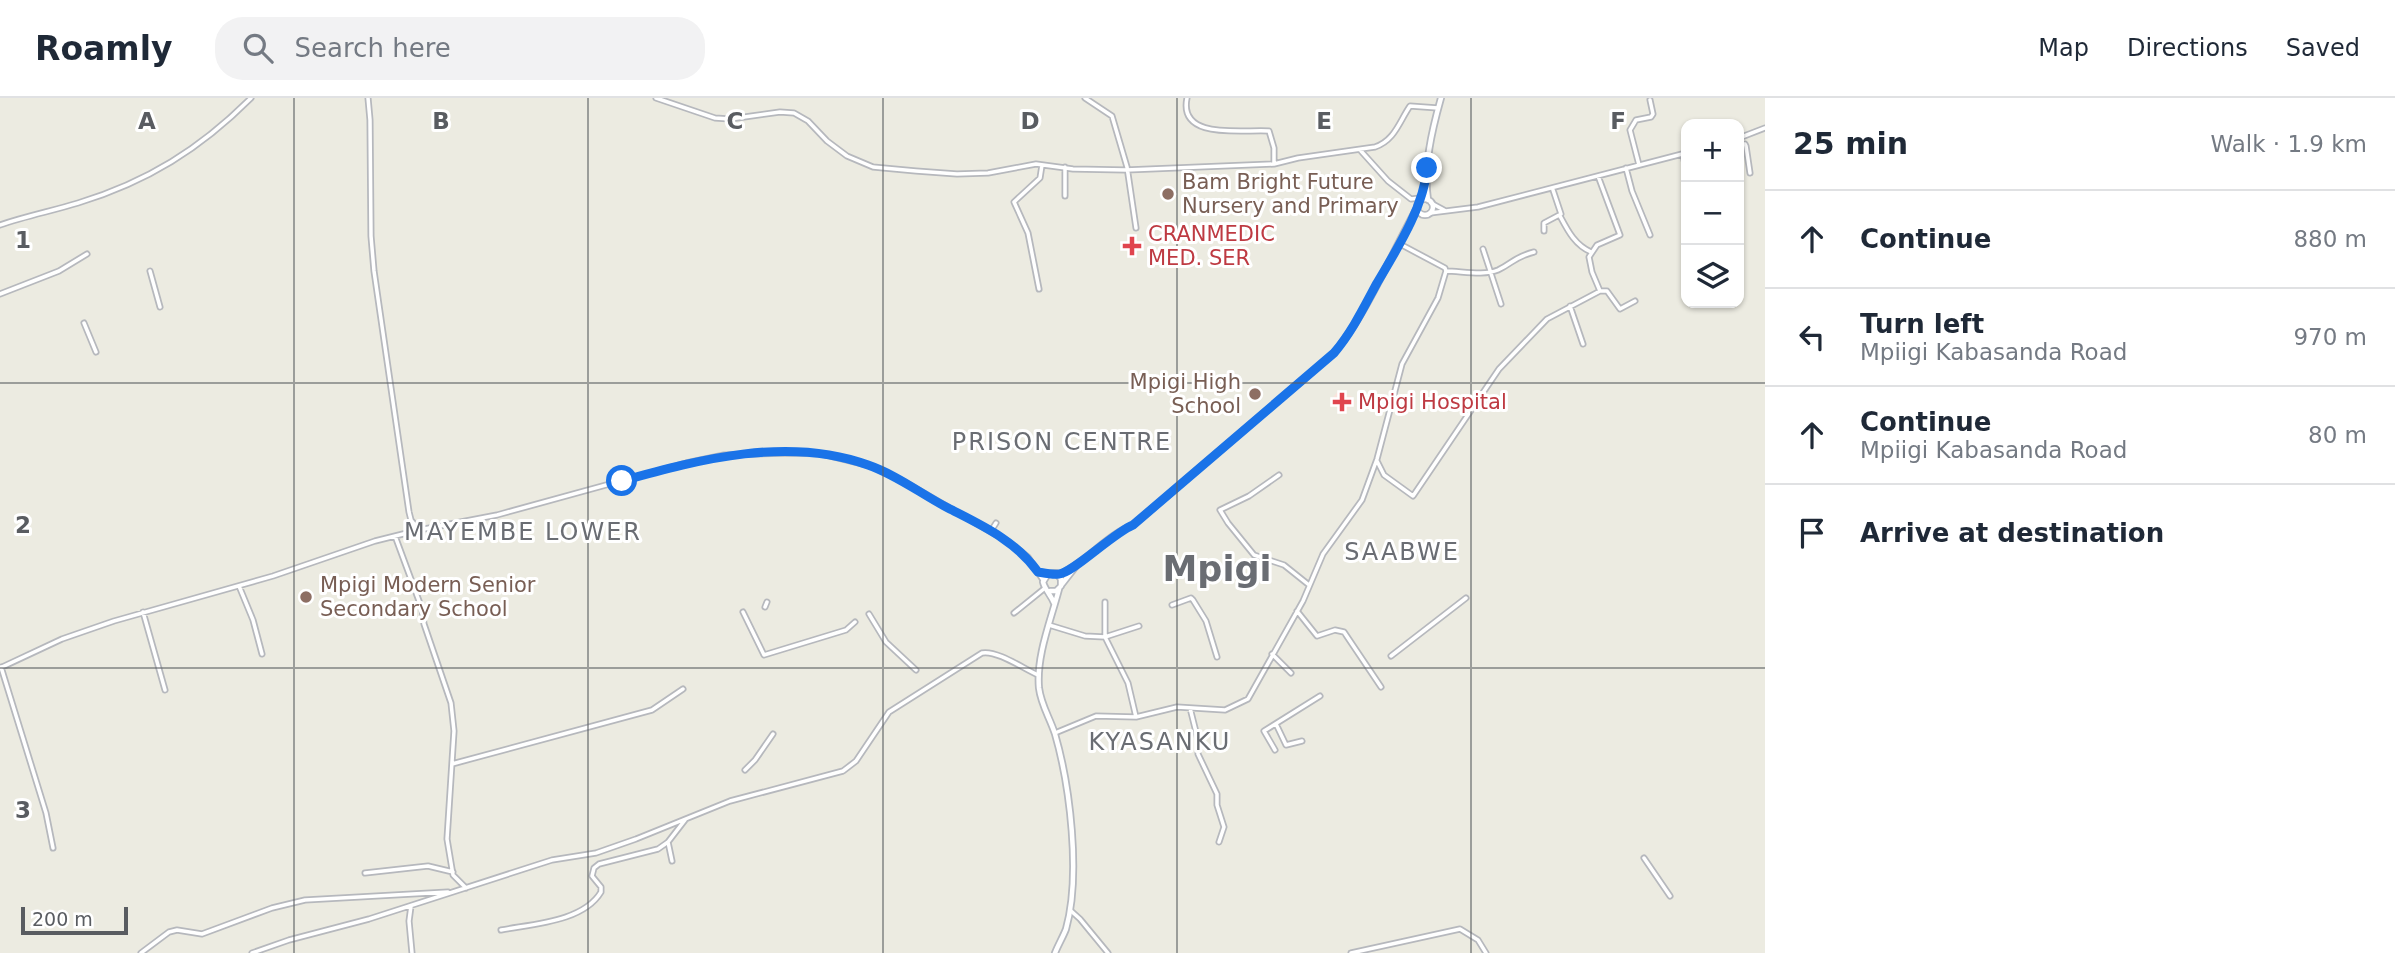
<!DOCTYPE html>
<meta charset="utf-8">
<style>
:root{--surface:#fff;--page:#f2f2f3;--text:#1f2937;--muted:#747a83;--line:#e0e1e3}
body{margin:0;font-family:"DejaVu Sans",sans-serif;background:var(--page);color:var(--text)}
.controls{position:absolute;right:21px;top:21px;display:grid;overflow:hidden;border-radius:14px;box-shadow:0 2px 5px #0004}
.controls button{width:63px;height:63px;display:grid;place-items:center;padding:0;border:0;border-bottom:2px solid var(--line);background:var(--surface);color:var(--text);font:35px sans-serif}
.scale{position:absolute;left:21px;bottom:18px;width:107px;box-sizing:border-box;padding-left:7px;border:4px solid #595c61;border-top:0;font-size:19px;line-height:24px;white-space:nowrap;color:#595c61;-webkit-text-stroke:5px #fff;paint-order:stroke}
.stop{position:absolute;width:21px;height:21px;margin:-16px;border:5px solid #1a73e8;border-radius:50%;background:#fff}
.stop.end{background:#1a73e8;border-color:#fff;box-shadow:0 2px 7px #0008}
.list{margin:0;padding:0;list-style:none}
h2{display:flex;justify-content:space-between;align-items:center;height:91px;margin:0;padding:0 28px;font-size:30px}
h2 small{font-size:23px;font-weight:400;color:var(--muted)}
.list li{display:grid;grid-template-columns:46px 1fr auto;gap:21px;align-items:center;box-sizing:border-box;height:98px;padding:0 28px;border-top:2px solid var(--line)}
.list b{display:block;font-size:26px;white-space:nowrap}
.list p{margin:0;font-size:23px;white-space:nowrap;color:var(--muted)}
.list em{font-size:23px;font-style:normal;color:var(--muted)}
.icon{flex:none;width:38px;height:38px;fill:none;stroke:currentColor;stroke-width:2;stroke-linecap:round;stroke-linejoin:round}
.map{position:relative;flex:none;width:1765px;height:855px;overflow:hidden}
header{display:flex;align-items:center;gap:42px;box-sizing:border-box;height:98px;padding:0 35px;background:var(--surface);border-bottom:2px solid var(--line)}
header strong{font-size:33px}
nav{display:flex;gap:38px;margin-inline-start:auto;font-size:24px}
.search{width:490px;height:63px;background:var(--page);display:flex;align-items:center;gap:18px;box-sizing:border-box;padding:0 24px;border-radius:28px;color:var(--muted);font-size:26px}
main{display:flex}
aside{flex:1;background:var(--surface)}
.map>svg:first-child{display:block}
</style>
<header>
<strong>Roamly</strong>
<div class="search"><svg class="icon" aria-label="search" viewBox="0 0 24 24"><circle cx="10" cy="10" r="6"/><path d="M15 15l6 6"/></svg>Search here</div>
<nav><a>Map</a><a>Directions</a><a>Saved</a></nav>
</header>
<main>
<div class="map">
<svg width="1765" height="855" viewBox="0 0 1765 855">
<rect width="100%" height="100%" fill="#ecebe1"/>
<!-- medical -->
<path fill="#fae3dc" d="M 1339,292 L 1352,299 L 1355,305 L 1344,316 L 1330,303 Z"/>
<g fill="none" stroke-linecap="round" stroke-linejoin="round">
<!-- minor casing -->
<g stroke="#b6b8bd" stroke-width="7">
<path id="minor" d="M 368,0 L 370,22 L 371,138 L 374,173 L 409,414 L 411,422 L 419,432
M 656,0 L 715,20 L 730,21 L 780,14 L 794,15 L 808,23 L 827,43 L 847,58 L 873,69 L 916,73 L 957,76 L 988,75 L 1036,66 L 1073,71 L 1126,72 L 1274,66 L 1298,60 L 1375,49 C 1395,42 1399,24 1410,8 L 1438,10
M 1085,0 L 1112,18 L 1127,69 L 1136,130
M 1187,0 C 1178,43 1244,31 1269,33 L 1274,50 L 1274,66
M 1739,40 L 1765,30
M 1739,48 L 1745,46 L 1746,48 L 1750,75
M 1361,53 L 1388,83 L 1411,101 L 1420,100
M 1683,56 L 1686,72
M 1639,67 L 1630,32 L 1636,22 L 1651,19 L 1653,16 L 1650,2
M 1065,69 L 1065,98
M 1626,70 L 1632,93 L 1650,137
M 1431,105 L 1444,112
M 1430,115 L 1478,109 L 1686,55
M 1560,118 C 1568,133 1575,147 1591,154
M 0,127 C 26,118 52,113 78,105 C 147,84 200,51 251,0
M 1544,133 L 1544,125 L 1561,116 L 1553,92
M 1483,151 L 1501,206
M 150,173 L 160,209
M 1446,173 C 1461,173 1484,178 1498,172 C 1513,165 1514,159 1534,154
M 1039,191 L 1028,135 L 1014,104 L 1040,80 L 1042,67
M 1600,193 L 1607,193 L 1620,211 L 1635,203
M 0,196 L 59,173 L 87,156
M 1570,208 L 1583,246
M 84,225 L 96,254
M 1377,363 L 1384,377 L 1413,398 L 1499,271 L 1547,221 L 1600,193 L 1592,174 L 1589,159 L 1597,147 L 1620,137 L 1598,78
M 1279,377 L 1249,398 L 1220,412 L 1228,425 L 1254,457 L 1284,467 L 1309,487
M 991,433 L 996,425
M 395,438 L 422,511 L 424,526 L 451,605 L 454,633 L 447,741 L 453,777 L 466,790
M 239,488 L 253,522 L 262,556
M 1105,504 L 1105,539 L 1128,585 L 1136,619
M 1172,507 L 1191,500 L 1193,502 L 1206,523 L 1217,559
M 765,509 L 767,504
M 1297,513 L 1317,538 L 1335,532 L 1344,534 L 1381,589
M 143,514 L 165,592
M 743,514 L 764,557 L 846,532 L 855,524
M 1014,515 L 1045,490
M 869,516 L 886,544 L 916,572
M 1049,527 L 1085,538 L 1105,539 L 1139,528
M 1272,556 L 1291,575
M 1391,558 L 1466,500
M 1,569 L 46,715 L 53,750
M 0,570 L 62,541 L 114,523 L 273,478 L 375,443 L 419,432 L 497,417 L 686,365 L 724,357 L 791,355 L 822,356 L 871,368 L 905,384 L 1010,445 L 1028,459 L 1043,482
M 1190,610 L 1198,642 L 1198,656 L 1217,696 L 1217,707 L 1224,729 L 1219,744
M 1276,626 L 1286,647 L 1302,643
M 1055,635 L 1096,618 L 1136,619 L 1177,609 L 1225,612 L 1248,601 L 1303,503 L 1323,456 L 1362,402 L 1377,361 L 1402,266 L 1438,200 L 1446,173 L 1445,170 L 1400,146
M 1275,652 L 1264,633 L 1320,598
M 452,666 L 652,612 L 683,591
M 745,672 L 755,662 L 773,636
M 1644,760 L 1670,798
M 672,763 L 668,744 L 685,722
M 365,775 L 428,768 L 453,774
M 411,808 L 409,823 L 412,855
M 1070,812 L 1080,821 L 1108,855
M 501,832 C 532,826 583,824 601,794 L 601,789 L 592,778 L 594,770 L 599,766 L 658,751 L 668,744
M 141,855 L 169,834 L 177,832 L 202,836 L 272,810 L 305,802 L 448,794
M 252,855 L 289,842 L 369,821 L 552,762 L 596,755 L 636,741 L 730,703 L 843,673 L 856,663 L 889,614 L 982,555 C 997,552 1024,571 1038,577
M 1351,855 L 1460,831 L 1478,842 L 1486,855"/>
</g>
<!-- secondary casing -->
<g stroke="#b6b9bf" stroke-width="8">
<path id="secondary" d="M1417 109a8 8 0 1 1 16 0a8 8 0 1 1-16 0Z
M 1428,102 C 1423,70 1432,32 1441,0
M 1058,477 C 1086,465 1105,438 1133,427 L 1334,255 C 1369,212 1390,158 1417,110
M 1062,486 L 1076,468
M 1050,493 L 1056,493 L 1061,488 L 1061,481 L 1056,475 L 1048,476 L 1043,484 C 1045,492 1051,497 1054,505
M 1055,855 C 1058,847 1063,839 1066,831 C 1081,777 1070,688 1055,636 C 1050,620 1041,607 1039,590 C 1036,558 1051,522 1059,491"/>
</g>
<!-- minor -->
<use href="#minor" stroke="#fff" stroke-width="3.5"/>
<!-- secondary -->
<use href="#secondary" stroke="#fff" stroke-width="4.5"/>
</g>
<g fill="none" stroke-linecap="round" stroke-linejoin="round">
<!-- route -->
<path stroke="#1a73e8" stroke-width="9" d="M 622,383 C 700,361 789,338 868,367 C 897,377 921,396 948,410 C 981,427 1015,442 1038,474 C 1044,475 1053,477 1059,476 C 1073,475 1113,435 1133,427 L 1334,255 C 1352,234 1364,209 1377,185 C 1397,151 1424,109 1427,70"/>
</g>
<!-- grid -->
<path fill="none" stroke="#595c61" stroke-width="2" stroke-opacity="0.55" d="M 294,0 L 294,855M 588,0 L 588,855M 883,0 L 883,855M 1177,0 L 1177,855M 1471,0 L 1471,855M 0,285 L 1765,285M 0,570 L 1765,570"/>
<!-- markers -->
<g fill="#8d6e63" stroke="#fff" stroke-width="2.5">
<circle cx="1168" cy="96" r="7"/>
<circle cx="1255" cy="296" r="7"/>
<circle cx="306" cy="499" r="7"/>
</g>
<g fill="#e0444e" stroke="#fff" stroke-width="2.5">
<path d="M1128.5 137.5h7v7h7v7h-7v7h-7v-7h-7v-7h7z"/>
<path d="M1338.5 293.5h7v7h7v7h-7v7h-7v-7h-7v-7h7z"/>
</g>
<g text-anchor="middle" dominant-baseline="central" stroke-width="6" stroke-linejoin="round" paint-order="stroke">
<!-- education labels -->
<g font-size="21" fill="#785e54" stroke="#fff" text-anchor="start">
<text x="1182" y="84">Bam Bright Future<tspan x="1182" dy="24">Nursery and Primary</tspan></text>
<text x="1241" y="284" text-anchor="end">Mpigi High<tspan x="1241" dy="24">School</tspan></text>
<text x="320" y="487">Mpigi Modern Senior<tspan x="320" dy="24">Secondary School</tspan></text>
</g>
<!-- health labels -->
<g font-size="21" fill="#be3a42" stroke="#fff" text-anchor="start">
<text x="1148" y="136">CRANMEDIC<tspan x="1148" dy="24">MED. SER</tspan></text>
<text x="1358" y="304">Mpigi Hospital</text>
</g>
<!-- quarter labels -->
<g font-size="24" letter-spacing="2" fill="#6a6d73" stroke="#fff">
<text x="1062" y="344">PRISON CENTRE</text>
<text x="523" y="434">MAYEMBE LOWER</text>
<text x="1402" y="454">SAABWE</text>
<text x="1160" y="644">KYASANKU</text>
</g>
<!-- town labels -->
<g font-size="35" font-weight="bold" fill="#6a6d73" stroke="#fff">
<text x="1217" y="471">Mpigi</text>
</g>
</g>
<g font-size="23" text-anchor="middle" font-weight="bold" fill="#595c61" stroke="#fff" stroke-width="6" stroke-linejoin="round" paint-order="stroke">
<text x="147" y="31">A</text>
<text x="441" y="31">B</text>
<text x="735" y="31">C</text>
<text x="1030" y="31">D</text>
<text x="1324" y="31">E</text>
<text x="1618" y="31">F</text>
<text x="23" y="150">1</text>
<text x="23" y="435">2</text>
<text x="23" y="720">3</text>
</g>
</svg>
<div class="controls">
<button>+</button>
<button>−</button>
<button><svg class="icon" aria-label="layers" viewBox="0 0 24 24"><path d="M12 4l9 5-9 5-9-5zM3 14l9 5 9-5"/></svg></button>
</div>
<div class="scale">200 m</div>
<div class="stop" style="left:622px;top:383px"></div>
<div class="stop end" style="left:1427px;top:70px"></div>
</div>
<aside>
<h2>25 min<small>Walk · 1.9 km</small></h2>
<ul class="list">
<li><svg class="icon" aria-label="ahead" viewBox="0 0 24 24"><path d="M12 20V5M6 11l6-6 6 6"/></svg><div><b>Continue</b></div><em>880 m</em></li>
<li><svg class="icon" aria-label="left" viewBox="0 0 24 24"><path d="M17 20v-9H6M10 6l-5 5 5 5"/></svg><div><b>Turn left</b><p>Mpiigi Kabasanda Road</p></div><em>970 m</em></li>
<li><svg class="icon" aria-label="ahead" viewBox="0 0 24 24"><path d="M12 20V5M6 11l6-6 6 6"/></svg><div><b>Continue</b><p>Mpiigi Kabasanda Road</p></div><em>80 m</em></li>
<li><svg class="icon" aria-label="arrive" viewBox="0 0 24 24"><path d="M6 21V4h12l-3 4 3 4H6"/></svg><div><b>Arrive at destination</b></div></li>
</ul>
</aside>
</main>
